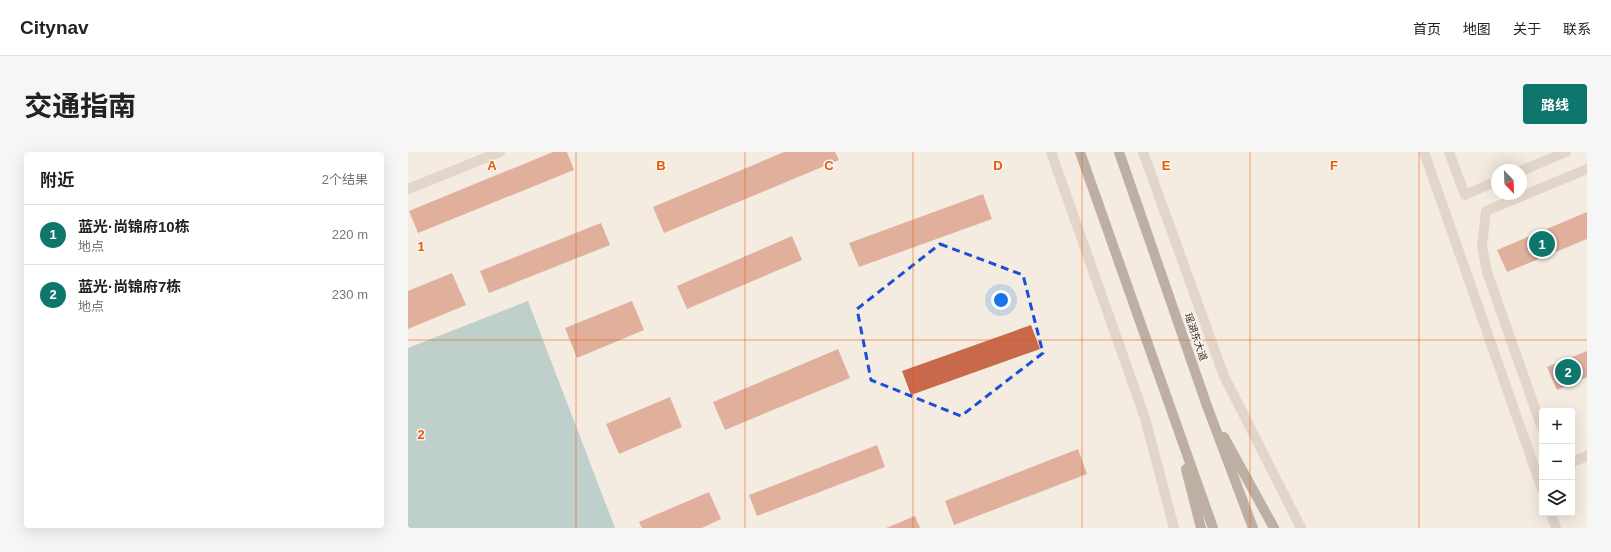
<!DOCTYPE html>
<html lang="zh">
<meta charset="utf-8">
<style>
:root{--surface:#fff;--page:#f6f6f6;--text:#222;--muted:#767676;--line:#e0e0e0;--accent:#0f766e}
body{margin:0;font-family:Arial,"Noto Sans SC",sans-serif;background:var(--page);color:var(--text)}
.controls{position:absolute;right:12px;bottom:12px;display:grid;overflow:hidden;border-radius:4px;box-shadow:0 4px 16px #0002}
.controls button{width:36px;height:36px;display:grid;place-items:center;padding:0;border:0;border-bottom:1px solid var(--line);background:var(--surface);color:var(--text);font:20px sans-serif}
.compass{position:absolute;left:1083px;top:12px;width:36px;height:36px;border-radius:50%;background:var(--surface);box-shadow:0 4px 16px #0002;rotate:157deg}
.you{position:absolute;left:593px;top:148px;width:14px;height:14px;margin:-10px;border:3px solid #fff;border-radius:50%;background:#1a73e8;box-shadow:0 0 0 6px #1a73e833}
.badge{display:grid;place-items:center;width:26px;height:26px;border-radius:50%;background:var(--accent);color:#fff;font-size:13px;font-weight:700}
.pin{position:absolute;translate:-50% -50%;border:2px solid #fff;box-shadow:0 1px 4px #0006}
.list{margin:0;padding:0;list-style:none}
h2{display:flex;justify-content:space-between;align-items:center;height:52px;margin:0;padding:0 16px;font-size:17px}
h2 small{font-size:13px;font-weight:400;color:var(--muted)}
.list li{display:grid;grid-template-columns:26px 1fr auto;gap:12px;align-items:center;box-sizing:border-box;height:60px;padding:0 16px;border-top:1px solid var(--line)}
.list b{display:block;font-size:15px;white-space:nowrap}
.list p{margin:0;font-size:13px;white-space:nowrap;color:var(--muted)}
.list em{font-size:13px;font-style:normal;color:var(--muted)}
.icon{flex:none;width:22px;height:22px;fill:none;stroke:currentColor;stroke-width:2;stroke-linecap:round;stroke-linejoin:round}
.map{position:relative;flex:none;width:1179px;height:376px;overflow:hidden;border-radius:4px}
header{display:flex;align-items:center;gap:24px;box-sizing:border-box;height:56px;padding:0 20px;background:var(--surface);border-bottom:1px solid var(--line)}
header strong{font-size:19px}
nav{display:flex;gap:22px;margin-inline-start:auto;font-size:14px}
.intro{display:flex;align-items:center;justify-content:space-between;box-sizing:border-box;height:96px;padding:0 24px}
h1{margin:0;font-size:28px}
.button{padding:10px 18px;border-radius:4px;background:var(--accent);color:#fff;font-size:14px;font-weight:700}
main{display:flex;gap:24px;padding:0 24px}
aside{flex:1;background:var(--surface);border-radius:4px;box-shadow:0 4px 16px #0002}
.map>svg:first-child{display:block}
</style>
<header>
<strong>Citynav</strong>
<nav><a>首页</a><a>地图</a><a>关于</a><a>联系</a></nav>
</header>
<div class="intro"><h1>交通指南</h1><a class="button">路线</a></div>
<main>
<aside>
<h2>附近<small>2个结果</small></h2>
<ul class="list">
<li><span class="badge">1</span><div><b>蓝光·尚锦府10栋</b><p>地点</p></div><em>220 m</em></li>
<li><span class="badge">2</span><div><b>蓝光·尚锦府7栋</b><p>地点</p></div><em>230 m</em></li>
</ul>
</aside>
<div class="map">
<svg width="1179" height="376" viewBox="0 0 1179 376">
<rect width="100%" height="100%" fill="#f4ebe1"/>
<!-- water -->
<path fill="#7fb0b2" d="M 120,149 L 207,376 L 0,376 L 0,196 Z"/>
<!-- building -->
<path fill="#c8694b" d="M 145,0 L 159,0 L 166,18 L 10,81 L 1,59 Z
M 376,0 L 427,0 L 431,8 L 256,81 L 245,55 Z
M 575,42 L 584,67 L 451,115 L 441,91 Z
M 1179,60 L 1179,87 L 1099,120 L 1089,98 Z
M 193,71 L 202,93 L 81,141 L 72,119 Z
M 384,84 L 394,108 L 279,157 L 269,134 Z
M 44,121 L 58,153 L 0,177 L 0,139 Z
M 224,149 L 236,178 L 169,206 L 157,176 Z
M 623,173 L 632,197 L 503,243 L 494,219 Z
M 430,197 L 442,226 L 317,278 L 305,250 Z
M 1179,199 L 1179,225 L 1149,238 L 1139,215 Z
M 262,245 L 274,275 L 211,302 L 198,272 Z
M 469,293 L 477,315 L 349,364 L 341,343 Z
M 670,297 L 679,322 L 546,373 L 537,349 Z
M 301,340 L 313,367 L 294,376 L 234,376 L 231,370 Z
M 507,364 L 512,376 L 478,376 Z"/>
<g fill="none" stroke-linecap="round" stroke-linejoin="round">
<!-- minor -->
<path stroke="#cdbbac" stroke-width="10" d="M 643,0 L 737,266 L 766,376
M 735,0 L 816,224 L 893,376
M 1016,0 L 1134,337
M 1041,0 L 1057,43 L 1089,29
M 1113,19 L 1158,0
M 0,37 L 92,0
M 1134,276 L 1079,120 L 1074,94 L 1078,59 L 1179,17
M 1164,310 L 1179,304
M 1143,361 L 1148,376"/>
<!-- major -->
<path stroke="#7d675c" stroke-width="10" d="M 672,0 L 805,376
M 711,0 L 799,254 L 845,376
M 816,285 L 866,376
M 778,317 L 793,376"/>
</g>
<!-- marked area -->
<path d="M0 0H1179V376H0ZM 532,92 L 615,123 L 635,201 L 553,264 L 463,228 L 449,157 Z" fill="#f4ebe1" fill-opacity=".55" fill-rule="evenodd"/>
<path fill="none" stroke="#1d4ed8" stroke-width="3" stroke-dasharray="8 5" stroke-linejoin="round" d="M 532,92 L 615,123 L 635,201 L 553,264 L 463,228 L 449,157 Z"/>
<!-- grid -->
<path fill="none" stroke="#e8590c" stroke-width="1" stroke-opacity="0.55" d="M 168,0 L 168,376M 337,0 L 337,376M 505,0 L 505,376M 674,0 L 674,376M 842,0 L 842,376M 1011,0 L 1011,376M 0,188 L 1179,188"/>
<g text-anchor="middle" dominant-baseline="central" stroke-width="3" stroke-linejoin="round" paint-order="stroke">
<!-- street labels -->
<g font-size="10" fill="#3b302b" stroke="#fbf5ee">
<text transform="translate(788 185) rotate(71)">瑶湖东大道</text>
</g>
</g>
<g font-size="13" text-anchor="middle" font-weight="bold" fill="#e8590c" stroke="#fbf5ee" stroke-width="3" stroke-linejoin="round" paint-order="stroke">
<text x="84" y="18">A</text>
<text x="253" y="18">B</text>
<text x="421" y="18">C</text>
<text x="590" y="18">D</text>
<text x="758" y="18">E</text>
<text x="926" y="18">F</text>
<text x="13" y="99">1</text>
<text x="13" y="287">2</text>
</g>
</svg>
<div class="controls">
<button>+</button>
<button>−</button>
<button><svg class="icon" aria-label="layers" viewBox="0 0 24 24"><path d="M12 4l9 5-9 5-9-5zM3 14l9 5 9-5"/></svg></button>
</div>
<svg class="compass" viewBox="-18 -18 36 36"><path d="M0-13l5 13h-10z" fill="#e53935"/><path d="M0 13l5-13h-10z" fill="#767676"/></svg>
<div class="you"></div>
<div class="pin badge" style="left:1134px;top:92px">1</div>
<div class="pin badge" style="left:1160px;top:220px">2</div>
</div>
</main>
